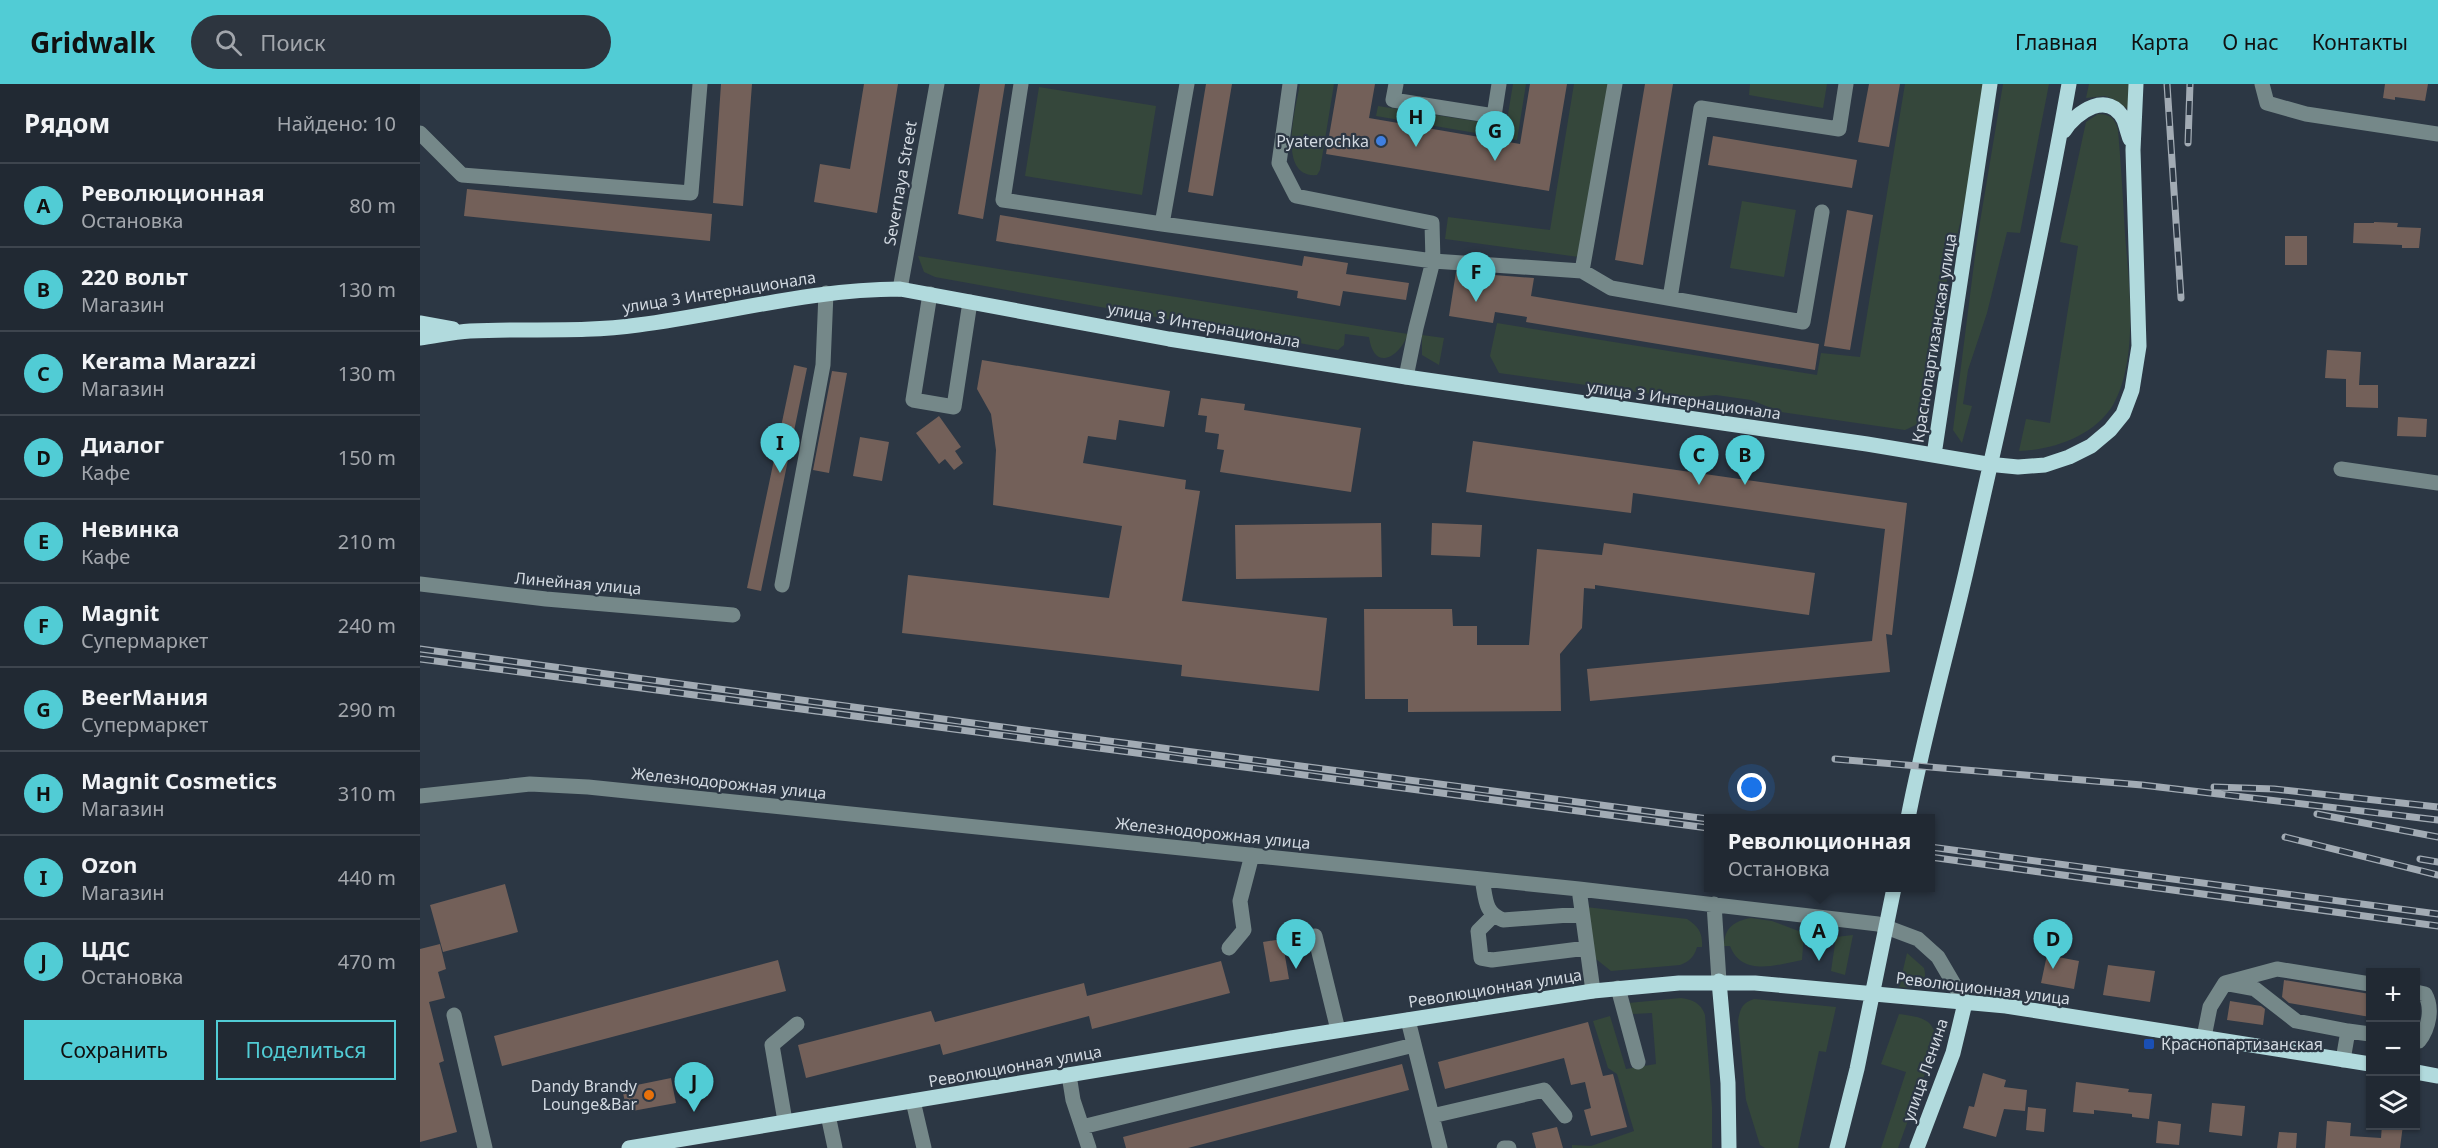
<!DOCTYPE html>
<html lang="ru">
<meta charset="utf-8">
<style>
:root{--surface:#212933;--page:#2d353f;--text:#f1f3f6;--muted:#a2a6ac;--line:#3e454e;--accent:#51ccd5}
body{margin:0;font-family:"Noto Sans",sans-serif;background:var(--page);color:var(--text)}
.controls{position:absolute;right:18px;bottom:18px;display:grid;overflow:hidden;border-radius:0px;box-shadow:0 2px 4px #0004}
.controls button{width:54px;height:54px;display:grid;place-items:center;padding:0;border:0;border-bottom:2px solid var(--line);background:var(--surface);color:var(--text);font:30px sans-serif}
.you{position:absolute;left:1332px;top:704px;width:21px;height:21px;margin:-15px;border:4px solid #fff;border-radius:50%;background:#1a73e8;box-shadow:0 0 0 9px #1a73e833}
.badge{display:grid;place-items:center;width:39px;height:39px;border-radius:50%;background:var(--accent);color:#111;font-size:20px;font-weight:700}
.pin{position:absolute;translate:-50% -50px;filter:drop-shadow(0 2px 3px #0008)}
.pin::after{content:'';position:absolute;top:32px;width:21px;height:18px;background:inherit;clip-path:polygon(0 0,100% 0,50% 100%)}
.popup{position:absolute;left:1284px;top:730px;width:231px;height:78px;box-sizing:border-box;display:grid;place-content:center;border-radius:0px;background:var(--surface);filter:drop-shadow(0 2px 4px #0005);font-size:20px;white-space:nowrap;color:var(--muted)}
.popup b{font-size:22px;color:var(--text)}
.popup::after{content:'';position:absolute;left:50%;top:100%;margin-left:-12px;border:12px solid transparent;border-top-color:var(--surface)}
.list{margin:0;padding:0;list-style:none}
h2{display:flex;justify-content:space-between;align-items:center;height:78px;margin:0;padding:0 24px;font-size:26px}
h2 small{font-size:20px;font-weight:400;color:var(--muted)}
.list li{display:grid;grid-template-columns:39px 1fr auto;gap:18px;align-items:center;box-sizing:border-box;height:84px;padding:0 24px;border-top:2px solid var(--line)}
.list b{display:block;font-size:22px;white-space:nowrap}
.list p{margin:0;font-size:20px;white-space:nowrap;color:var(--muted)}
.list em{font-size:20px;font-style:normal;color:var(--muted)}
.actions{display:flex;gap:12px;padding:18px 24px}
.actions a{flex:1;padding:14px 0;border:2px solid var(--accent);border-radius:0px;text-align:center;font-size:21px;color:var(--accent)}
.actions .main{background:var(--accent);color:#111}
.icon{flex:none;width:33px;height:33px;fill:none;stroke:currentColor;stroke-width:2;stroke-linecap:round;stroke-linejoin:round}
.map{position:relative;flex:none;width:2018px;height:1064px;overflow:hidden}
header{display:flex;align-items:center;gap:36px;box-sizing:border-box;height:84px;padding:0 30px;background:var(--accent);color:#111}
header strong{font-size:28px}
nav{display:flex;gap:33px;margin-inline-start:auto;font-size:21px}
.search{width:420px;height:54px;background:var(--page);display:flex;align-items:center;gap:15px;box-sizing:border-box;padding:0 21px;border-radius:33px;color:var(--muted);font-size:22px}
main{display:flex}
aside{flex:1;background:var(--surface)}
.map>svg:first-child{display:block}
</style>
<header>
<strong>Gridwalk</strong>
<div class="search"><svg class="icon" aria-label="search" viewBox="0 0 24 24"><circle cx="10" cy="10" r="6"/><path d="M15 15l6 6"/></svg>Поиск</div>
<nav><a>Главная</a><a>Карта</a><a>О нас</a><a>Контакты</a></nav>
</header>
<main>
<aside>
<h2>Рядом<small>Найдено: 10</small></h2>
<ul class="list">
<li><span class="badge">A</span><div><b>Революционная</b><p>Остановка</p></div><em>80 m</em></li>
<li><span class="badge">B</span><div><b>220 вольт</b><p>Магазин</p></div><em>130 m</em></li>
<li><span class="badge">C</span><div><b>Kerama Marazzi</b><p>Магазин</p></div><em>130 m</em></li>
<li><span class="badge">D</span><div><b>Диалог</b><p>Кафе</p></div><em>150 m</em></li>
<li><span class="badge">E</span><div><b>Невинка</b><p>Кафе</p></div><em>210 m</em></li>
<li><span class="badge">F</span><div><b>Magnit</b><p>Супермаркет</p></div><em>240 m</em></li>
<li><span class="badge">G</span><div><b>BeerМания</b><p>Супермаркет</p></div><em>290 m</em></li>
<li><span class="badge">H</span><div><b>Magnit Cosmetics</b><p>Магазин</p></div><em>310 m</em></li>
<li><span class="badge">I</span><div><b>Ozon</b><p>Магазин</p></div><em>440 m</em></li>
<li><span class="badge">J</span><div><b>ЦДС</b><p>Остановка</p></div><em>470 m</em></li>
</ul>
<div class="actions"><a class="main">Сохранить</a><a>Поделиться</a></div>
</aside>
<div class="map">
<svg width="2018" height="1064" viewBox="0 0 2018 1064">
<rect width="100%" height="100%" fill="#2c3744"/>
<!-- green -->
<path fill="#35473b" d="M 880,0 L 914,0 L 900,86 L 897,91 C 856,95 876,23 880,0 Z
M 1093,0 L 1106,0 L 1097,56 L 956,32 L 958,22 L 1086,42 Z
M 1154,0 L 1189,0 L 1159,173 L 1025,155 L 1028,133 L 1130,146 Z
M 1330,0 L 1407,0 L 1403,24 L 1329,11 Z
M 1485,0 L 1565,0 L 1550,98 L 1528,189 L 1508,328 L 1500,339 L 1485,346 L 1361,328 L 1331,316 L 1296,311 L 1261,314 L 1079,289 L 1070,272 L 1077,239 L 1397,291 L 1401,269 L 1440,273 Z
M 1583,0 L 1629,0 L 1600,149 L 1587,148 L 1567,229 L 1548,286 L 1543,320 L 1552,322 L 1542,359 L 1533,346 L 1557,156 Z
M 1669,0 L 1711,0 L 1708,25 L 1693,15 L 1685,12 L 1666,14 Z
M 619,3 L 736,22 L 722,111 L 605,92 Z
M 1678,30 C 1690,30 1695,34 1698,46 C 1701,81 1703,115 1705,150 C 1709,201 1719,275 1693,321 C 1674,352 1633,366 1599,367 L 1606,335 L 1630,339 L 1658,162 L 1640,158 L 1666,38 Z
M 1322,117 L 1376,126 L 1364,193 L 1310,184 Z
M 498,172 L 988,250 C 979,274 954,288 949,253 L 925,250 L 924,261 L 918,266 L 515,193 L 504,188 Z
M 1002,251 L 1024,254 L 1019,281 L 1002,271 Z
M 1166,823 L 1267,835 C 1278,842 1283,849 1282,863 L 1277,863 C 1274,873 1270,877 1260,881 L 1191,887 L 1171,871 Z
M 1331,834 L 1352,837 L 1384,849 L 1382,876 C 1356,881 1322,893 1310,862 L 1304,862 C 1304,844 1314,837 1331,834 Z
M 1433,851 L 1425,891 L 1411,887 L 1416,853 Z
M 1487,869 L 1504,884 C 1509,903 1495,905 1479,903 Z
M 1261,914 C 1273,916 1281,919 1285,931 L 1292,1023 L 1292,1064 L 1152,1064 L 1152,1061 L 1171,1062 L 1214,1047 L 1197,990 L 1188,984 L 1173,937 L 1190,932 L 1206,985 L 1236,980 L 1232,929 L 1213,930 L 1208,919 Z
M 1334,915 L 1416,923 L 1406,968 L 1399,967 L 1378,1064 L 1345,1064 L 1340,1061 L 1326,1016 L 1318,937 C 1320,925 1322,919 1334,915 Z
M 1479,930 C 1501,933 1518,935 1515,962 L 1478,1064 L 1461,1064 L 1486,988 L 1461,980 Z"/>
<!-- building -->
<path fill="#736059" d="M 301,0 L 332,0 L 323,122 L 293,119 Z
M 444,0 L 478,0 L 457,129 L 394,118 L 400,80 L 430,85 Z
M 560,0 L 585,0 L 563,135 L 538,130 Z
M 786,0 L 812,0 L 793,112 L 768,108 Z
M 918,0 L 955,0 L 949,34 L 1100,60 L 1110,0 L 1147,0 L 1129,107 L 906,70 Z
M 1225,0 L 1253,0 L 1223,181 L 1195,176 Z
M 1449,0 L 1480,0 L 1469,63 L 1438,58 Z
M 1965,0 L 2008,0 L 2005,17 L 1975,13 L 1975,16 L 1963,14 Z
M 1293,52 L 1437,76 L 1432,104 L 1288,81 Z
M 47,105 L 292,130 L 290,157 L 44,132 Z
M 1427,126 L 1453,131 L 1430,266 L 1404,262 Z
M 580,131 L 882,182 L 884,172 L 928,179 L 926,190 L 989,199 L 986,216 L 923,207 L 920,222 L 877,214 L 878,207 L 576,157 Z
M 1954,138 L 1978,139 L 1977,143 L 2001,144 L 1999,164 L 1982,164 L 1982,161 L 1933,159 L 1934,139 L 1954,139 Z
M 1865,152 L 1887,152 L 1887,181 L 1865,181 Z
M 1036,188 L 1114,194 L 1111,212 L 1399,260 L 1395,286 L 1106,238 L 1107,233 L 1075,228 L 1073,239 L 1029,232 Z
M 1907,266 L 1941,268 L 1939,301 L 1958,301 L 1958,324 L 1926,323 L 1926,295 L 1905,294 Z
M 562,276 L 750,307 L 744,343 L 699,336 L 696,356 L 668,352 L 663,379 L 766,396 L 765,405 L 780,407 L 762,517 L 907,534 L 899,607 L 761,592 L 762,581 L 482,549 L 488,491 L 689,514 L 702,442 L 573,421 L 576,366 L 571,330 L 557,305 Z
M 374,281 L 387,284 L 341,507 L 327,504 Z
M 412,287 L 427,289 L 409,389 L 393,386 Z
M 781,314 L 825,320 L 824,326 L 941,344 L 931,408 L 800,388 L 804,366 L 797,365 L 799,350 L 785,348 L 787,332 L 778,331 Z
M 519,332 L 541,363 L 535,367 L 543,379 L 534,386 L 525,375 L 519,380 L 496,349 Z
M 1978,333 L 2007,335 L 2006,353 L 1977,352 Z
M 440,353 L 469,358 L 462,397 L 433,392 Z
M 1053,357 L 1487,419 L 1472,551 L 1466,550 L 1470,588 L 1170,617 L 1167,585 L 1452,557 L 1465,445 L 1213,409 L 1211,429 L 1046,408 Z
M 961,439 L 962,493 L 816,495 L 815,441 Z
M 1012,439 L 1062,441 L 1060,473 L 1011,471 Z
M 1184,459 L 1395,489 L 1389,531 L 1175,501 L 1175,505 L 1164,504 L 1162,544 L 1140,570 L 1141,627 L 988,628 L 988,615 L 945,615 L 944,525 L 1032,525 L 1033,542 L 1057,542 L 1057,561 L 1109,561 L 1117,465 L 1182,471 Z
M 85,800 L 98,848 L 23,868 L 10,821 Z
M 862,855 L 869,895 L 850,898 L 843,858 Z
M 20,860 L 26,885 L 18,888 L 25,914 L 9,918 L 24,977 L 19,979 L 37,1048 L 0,1058 L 0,865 Z
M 1627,871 L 1659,877 L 1654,905 L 1621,899 Z
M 358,876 L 366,907 L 82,982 L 74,952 Z
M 801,877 L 810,909 L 672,945 L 669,932 L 523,971 L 520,960 L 386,994 L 378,961 L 511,927 L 515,938 L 664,899 L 667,912 Z
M 1688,881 L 1735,887 L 1730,918 L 1683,911 Z
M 1864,896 L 1950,910 L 1950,933 L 1869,919 L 1862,913 Z
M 1810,917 L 1841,922 L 1845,925 L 1843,941 L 1807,936 Z
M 1168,938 L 1183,992 L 1193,990 L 1207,1043 L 1171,1052 L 1164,1026 L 1171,1024 L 1165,998 L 1151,1001 L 1144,974 L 1025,1005 L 1018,978 Z
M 982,980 L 989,1006 L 768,1064 L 706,1064 L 703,1053 Z
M 1563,989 L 1586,996 L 1584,1003 L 1607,1006 L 1605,1027 L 1584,1025 L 1576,1053 L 1543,1044 L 1549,1022 L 1554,1023 Z
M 251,994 L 256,1019 L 207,1028 L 202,1004 Z
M 1656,998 L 1709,1005 L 1708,1008 L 1732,1010 L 1729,1035 L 1712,1033 L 1712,1030 L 1674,1026 L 1674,1030 L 1653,1028 Z
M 1792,1019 L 1825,1022 L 1822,1052 L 1789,1048 Z
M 1608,1023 L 1626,1025 L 1624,1048 L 1606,1046 Z
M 1738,1037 L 1761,1040 L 1759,1061 L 1736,1059 Z
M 1907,1037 L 1931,1039 L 1930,1052 L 1961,1054 L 1962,1041 L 1983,1041 L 1980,1064 L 1905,1064 Z
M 1137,1043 L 1143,1064 L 1116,1064 L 1112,1049 Z
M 1859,1048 L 1877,1049 L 1876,1064 L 1857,1064 Z"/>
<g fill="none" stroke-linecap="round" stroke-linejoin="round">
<!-- minor -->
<path stroke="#758889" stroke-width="15" d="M 601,0 L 583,116 L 742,140 L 1013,177 L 1162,187 L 1191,204 L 1383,238 L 1402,128
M 870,0 L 859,79 L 876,112 L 1012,139 L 1013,177 L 996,244 L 986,293
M 976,0 L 973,16 L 1074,32 L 1079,0
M 1842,0 L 1847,19 L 1886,30 L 2018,50
M 0,49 L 42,91 L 271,109 L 280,0
M 742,140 L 767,0
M 1162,187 L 1195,0
M 480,205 L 517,0
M 510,210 L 493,316 L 534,323 L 550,218
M 1250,214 L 1281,24 L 1419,45 L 1426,0
M 1921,385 L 2018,399
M 0,500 L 126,515 L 313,531
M 362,501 L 403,281 L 406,209
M 0,712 L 110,700 L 168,703 L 1159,805 L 1458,840 L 1498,855 L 1518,873 L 1545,919
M 1062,795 C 1066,814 1064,829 1083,836 L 1162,830
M 1159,805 L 1173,907
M 1294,820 L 1299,897
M 1073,832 L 1058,847 L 1061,874 L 1072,876 L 1167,864
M 895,852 L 918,946
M 809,864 L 824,846 L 820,817 L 832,771
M 1808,900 L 1835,905 L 1876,937 L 1928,947
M 1198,904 L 1218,978
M 1996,908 L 2005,910 C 2013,924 2009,944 1999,957 L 1996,956
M 34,931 L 65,1064
M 988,936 L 1020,1064
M 1784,953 L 1790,923 L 1805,899 L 1857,885 L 1950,900
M 1923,976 L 1928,947 L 1950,950
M 649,991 L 653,1016 L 662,1043 L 994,961
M 493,1017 L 504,1064
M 408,1031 L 415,1064
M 1012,1032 L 1124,1006 L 1145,1032
M 365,1037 L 352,961 L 377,940
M 662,1043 L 669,1064
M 1084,1064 L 1089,1064"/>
<!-- major -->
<path stroke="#b1dadd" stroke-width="15" d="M 1644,47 C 1656,28 1689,5 1704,36 C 1706,42 1708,49 1710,55
M 0,239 L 33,245
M 0,254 C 16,252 33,248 50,247 C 106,244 162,249 218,241 C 305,230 391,205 480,205 L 749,255 L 986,293 L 1447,360 L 1567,380 L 1598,383 L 1625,381 L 1649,373 L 1671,362 L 1690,346 L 1703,330 L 1712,306 L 1719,262 L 1713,66 L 1716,0
M 1514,371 L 1570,0
M 1488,734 C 1504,651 1527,570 1546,488 C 1583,326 1620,164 1649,0
M 1299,897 L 1308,999 L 1309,1064
M 1996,988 L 2018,992
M 209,1064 L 871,954 L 1173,907 L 1259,899 L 1335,899 L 1586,922 L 1950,980
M 1417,1064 L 1437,985 L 1474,804
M 1497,1064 L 1533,969 L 1545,919"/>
<!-- rail casing -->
<g stroke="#a2abb4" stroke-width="7">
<path id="rail" d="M 1747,0 L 1761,214
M 1768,59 L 1770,0
M 0,565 L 635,650 L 1288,735
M 0,575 L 1288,744
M 1415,675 L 1722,701 L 2018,736
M 1794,703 L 1854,705 L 2018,723
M 1897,730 L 2018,753
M 1865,753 L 2018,791
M 1510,763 L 2018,830
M 1510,773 L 2018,842
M 2000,775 L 2018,778"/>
</g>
<!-- rail -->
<use href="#rail" stroke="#2c3744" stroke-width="4.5" stroke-dasharray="14" stroke-linecap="butt"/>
</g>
<!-- markers -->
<circle fill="#3f7fe0" stroke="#2c3744" stroke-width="2" cx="961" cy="57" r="6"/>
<rect fill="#1a4fb4" stroke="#2c3744" stroke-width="2" x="1723" y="954" width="12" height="12" rx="3"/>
<circle fill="#e8710a" stroke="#2c3744" stroke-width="2" cx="229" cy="1011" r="6"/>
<g text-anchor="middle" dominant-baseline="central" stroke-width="4.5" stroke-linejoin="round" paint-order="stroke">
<!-- poi labels -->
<g font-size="16" fill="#d2d9e1" stroke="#2c3744" text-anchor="end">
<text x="949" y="57">Pyaterochka</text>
<text x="1741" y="960" text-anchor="start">Краснопартизанская</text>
<text x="217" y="1002">Dandy Brandy<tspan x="217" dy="18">Lounge&amp;Bar</tspan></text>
</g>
<!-- street labels -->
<g font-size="16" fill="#d2d9e1" stroke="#2c3744">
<text transform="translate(480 99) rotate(-80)">Severnaya Street</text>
<text transform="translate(299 208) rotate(-9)">улица 3 Интернационала</text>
<text transform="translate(784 241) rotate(10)">улица 3 Интернационала</text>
<text transform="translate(1514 254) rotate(-81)">Краснопартизанская улица</text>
<text transform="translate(1264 316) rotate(8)">улица 3 Интернационала</text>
<text transform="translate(158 499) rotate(5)">Линейная улица</text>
<text transform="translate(309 699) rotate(6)">Железнодорожная улица</text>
<text transform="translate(793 749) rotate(6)">Железнодорожная улица</text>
<text transform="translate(1075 904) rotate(-9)">Революционная улица</text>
<text transform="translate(1563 904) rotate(7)">Революционная улица</text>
<text transform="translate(595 982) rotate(-10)">Революционная улица</text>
<text transform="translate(1505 986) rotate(-71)">улица Ленина</text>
</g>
</g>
</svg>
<div class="controls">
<button>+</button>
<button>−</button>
<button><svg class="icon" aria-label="layers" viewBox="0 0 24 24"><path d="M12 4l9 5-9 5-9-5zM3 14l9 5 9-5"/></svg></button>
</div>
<div class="you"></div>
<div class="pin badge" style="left:1399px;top:877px">A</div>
<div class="popup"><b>Революционная</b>Остановка</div>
<div class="pin badge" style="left:1325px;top:401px">B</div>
<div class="pin badge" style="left:1279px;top:401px">C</div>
<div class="pin badge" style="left:1633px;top:885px">D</div>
<div class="pin badge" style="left:876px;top:885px">E</div>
<div class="pin badge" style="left:1056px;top:218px">F</div>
<div class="pin badge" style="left:1075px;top:77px">G</div>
<div class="pin badge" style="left:996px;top:63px">H</div>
<div class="pin badge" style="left:360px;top:389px">I</div>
<div class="pin badge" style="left:274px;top:1028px">J</div>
</div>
</main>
